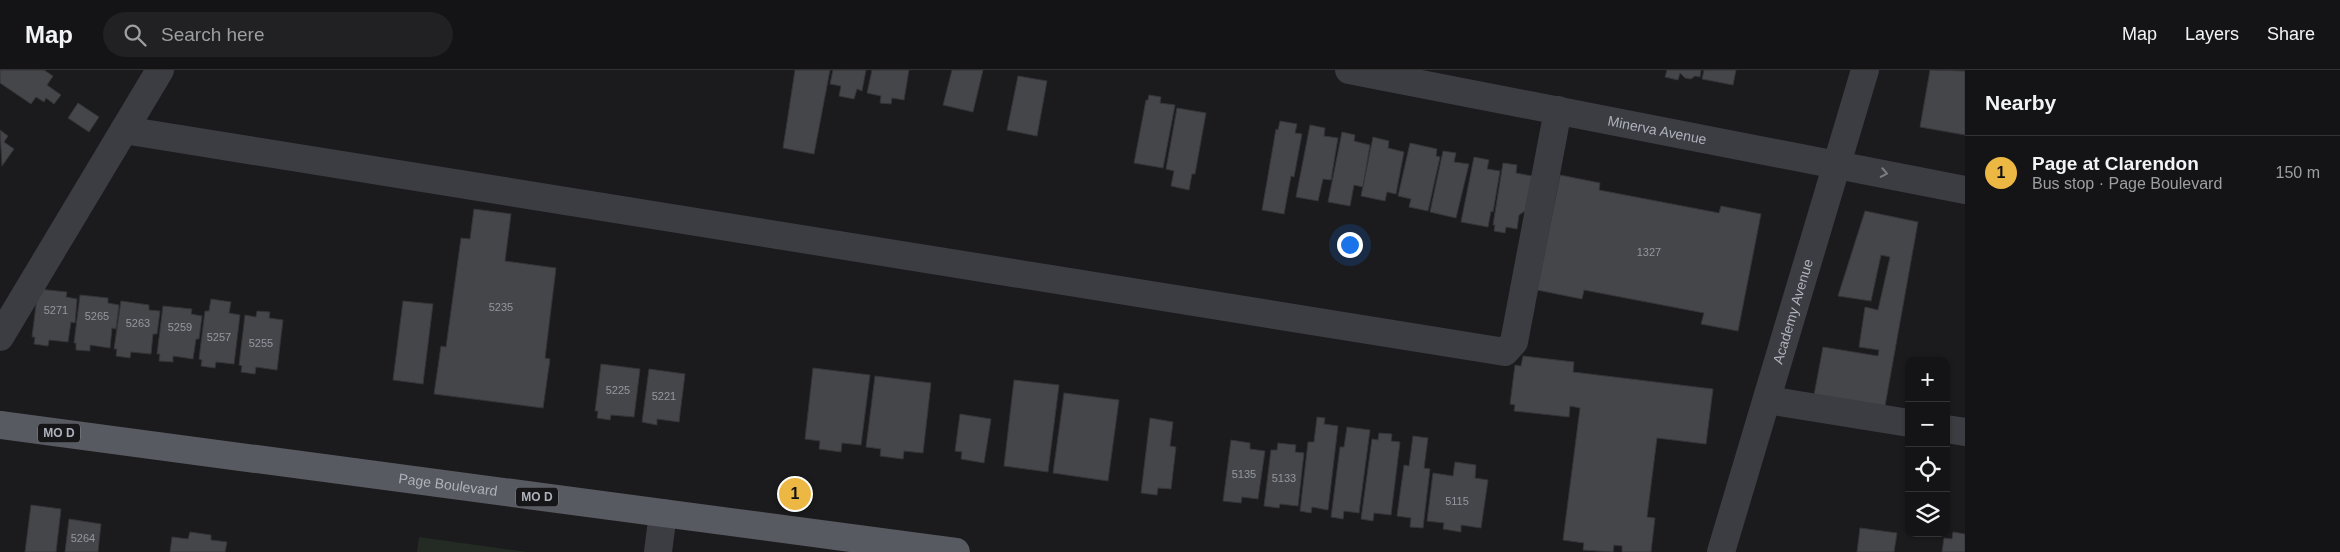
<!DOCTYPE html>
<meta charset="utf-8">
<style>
:root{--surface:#141416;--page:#212123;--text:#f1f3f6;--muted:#9d9ea1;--line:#333335;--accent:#edb743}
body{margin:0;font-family:Arial,sans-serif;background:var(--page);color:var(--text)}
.controls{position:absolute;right:15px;bottom:15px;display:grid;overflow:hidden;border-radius:10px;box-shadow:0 1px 4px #0004}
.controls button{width:45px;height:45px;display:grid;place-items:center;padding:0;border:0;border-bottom:1px solid var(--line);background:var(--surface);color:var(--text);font:25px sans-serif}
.you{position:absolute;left:1349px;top:174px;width:18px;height:18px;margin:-12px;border:4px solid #fff;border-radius:50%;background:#1a73e8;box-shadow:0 0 0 8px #1a73e833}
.badge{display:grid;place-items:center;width:32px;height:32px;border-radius:50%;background:var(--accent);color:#111;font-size:16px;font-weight:700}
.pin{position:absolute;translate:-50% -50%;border:2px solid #fff;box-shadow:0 1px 5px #0006}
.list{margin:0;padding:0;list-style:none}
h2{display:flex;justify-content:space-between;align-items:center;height:65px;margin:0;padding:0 20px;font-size:21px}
h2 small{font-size:16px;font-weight:400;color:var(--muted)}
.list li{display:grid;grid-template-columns:32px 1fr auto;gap:15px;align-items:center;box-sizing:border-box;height:75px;padding:0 20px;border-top:1px solid var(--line)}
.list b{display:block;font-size:19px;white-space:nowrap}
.list p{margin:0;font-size:16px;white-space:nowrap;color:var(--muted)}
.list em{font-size:16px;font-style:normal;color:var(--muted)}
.icon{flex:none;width:28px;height:28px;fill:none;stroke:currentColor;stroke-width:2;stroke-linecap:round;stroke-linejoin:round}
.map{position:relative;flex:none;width:1965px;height:482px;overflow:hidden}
header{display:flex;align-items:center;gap:30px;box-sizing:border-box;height:70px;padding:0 25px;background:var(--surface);border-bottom:1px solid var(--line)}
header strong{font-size:24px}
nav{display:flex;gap:28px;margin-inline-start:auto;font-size:18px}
.search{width:350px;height:45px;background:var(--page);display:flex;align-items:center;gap:12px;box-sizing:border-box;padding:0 18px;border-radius:28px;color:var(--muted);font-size:19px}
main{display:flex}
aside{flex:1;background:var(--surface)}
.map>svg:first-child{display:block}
</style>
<header>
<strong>Map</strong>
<div class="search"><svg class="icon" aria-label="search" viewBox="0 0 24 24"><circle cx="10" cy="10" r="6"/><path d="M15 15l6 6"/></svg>Search here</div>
<nav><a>Map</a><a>Layers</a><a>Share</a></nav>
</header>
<main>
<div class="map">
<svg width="1965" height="482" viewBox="0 0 1965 482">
<rect width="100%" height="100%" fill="#1b1b1d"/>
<!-- green -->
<path fill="#232b24" d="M 419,467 L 527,482 L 417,482 Z"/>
<!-- building -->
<path fill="#45464a" stroke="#353539" d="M 0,0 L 44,0 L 53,6 L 47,15 L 61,25 L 54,34 L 46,28 L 44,32 L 36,27 L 31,34 L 0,13 Z
M 795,0 L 830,0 L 814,84 L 783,78 Z
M 833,0 L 866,0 L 862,21 L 857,19 L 854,29 L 839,26 L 841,16 L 830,14 Z
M 872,0 L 909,0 L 904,30 L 892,28 L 891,34 L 880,33 L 881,26 L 867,23 Z
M 952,0 L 983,0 L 973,42 L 943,35 Z
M 1667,0 L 1701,0 L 1700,7 L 1695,6 L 1691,9 L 1685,8 L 1680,3 L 1678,10 L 1665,7 Z
M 1704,0 L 1736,0 L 1733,15 L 1702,9 Z
M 1930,0 L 1965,1 L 1965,65 L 1920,57 Z
M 1018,6 L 1047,11 L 1037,66 L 1007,60 Z
M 1149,25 L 1161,27 L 1160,33 L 1175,35 L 1163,98 L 1134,93 L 1146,30 L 1148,30 Z
M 78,33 L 99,47 L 89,62 L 68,48 Z
M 1177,38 L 1206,43 L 1195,104 L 1192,104 L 1189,120 L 1171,116 L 1174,101 L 1166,99 Z
M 1280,51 L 1297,54 L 1295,63 L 1302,64 L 1294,107 L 1291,106 L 1284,144 L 1262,140 L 1276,59 L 1278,60 Z
M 1310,55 L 1325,58 L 1324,66 L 1338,68 L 1331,110 L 1323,109 L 1318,131 L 1296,127 Z
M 0,60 L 8,66 L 4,72 L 14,79 L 2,96 Z
M 1342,62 L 1355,65 L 1354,71 L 1370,75 L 1363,117 L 1354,115 L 1350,136 L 1328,132 Z
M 1373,67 L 1389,71 L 1388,78 L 1404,82 L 1396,124 L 1387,122 L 1385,131 L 1361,126 Z
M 1410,73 L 1437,79 L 1436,86 L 1440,87 L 1428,141 L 1409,137 L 1411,129 L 1398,126 Z
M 1443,81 L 1456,83 L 1454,92 L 1469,94 L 1456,148 L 1430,142 Z
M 1474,87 L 1489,90 L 1487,99 L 1500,101 L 1493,142 L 1491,141 L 1488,157 L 1461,152 Z
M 1503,93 L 1517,95 L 1516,103 L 1532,106 L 1525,141 L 1519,145 L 1517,159 L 1506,157 L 1505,163 L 1494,161 L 1495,155 L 1493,155 Z
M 1560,105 L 1600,113 L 1599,120 L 1719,143 L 1721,136 L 1761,144 L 1738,261 L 1701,254 L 1704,243 L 1584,220 L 1582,229 L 1537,220 Z
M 474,139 L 511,144 L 505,191 L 556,198 L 545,288 L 550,289 L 543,338 L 434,324 L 441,276 L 446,277 L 461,168 L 470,169 Z
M 1865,141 L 1918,152 L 1885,336 L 1814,325 L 1823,277 L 1878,286 L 1879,280 L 1859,277 L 1865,237 L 1878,240 L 1890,187 L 1881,185 L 1871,231 L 1838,226 Z
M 38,219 L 67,222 L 66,227 L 77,229 L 75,253 L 71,252 L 68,272 L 49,270 L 48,276 L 34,274 L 35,267 L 32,267 Z
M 80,225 L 108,228 L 108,233 L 119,235 L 116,259 L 112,258 L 110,278 L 90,275 L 90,281 L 76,280 L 76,273 L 74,273 Z
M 211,229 L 231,232 L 229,243 L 240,245 L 234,294 L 216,292 L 215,298 L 201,296 L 202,290 L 199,289 L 205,241 L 209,241 Z
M 121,231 L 149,235 L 149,240 L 160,241 L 157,264 L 153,264 L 151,284 L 131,282 L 130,288 L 116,286 L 117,279 L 114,279 Z
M 403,231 L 433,234 L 423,314 L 393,310 Z
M 163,236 L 192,239 L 191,244 L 202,246 L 199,269 L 196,269 L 193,289 L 173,286 L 173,292 L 159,291 L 160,284 L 157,284 Z
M 257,241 L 270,242 L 269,248 L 283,250 L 277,300 L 256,297 L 255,304 L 241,302 L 242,296 L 239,295 L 245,245 L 256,247 Z
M 1523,286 L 1574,292 L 1573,302 L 1713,319 L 1706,374 L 1657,368 L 1647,447 L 1655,448 L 1651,482 L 1622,482 L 1622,476 L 1614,475 L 1613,482 L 1583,480 L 1584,473 L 1563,470 L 1580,338 L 1570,336 L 1569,347 L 1514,341 L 1515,335 L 1510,334 L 1515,295 L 1521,296 Z
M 601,294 L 640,299 L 634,347 L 611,345 L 610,350 L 597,348 L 598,341 L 595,341 Z
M 813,298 L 870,305 L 861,375 L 842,373 L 841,382 L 819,379 L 820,371 L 805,369 Z
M 649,299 L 685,304 L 679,352 L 657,349 L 657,355 L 642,352 Z
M 875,306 L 931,313 L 923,383 L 904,381 L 903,389 L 880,386 L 881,379 L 866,377 Z
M 1014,310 L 1059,315 L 1048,402 L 1004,396 Z
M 1064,323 L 1119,330 L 1108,411 L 1053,403 Z
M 960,344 L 991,349 L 984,393 L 961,389 L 962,382 L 955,381 Z
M 1317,347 L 1325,348 L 1324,354 L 1338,356 L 1328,440 L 1312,437 L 1311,443 L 1300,441 L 1308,372 L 1314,372 Z
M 1150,348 L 1173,352 L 1170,376 L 1176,377 L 1171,419 L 1158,418 L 1157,425 L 1141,423 Z
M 1347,357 L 1370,360 L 1359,443 L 1344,441 L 1343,449 L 1331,447 L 1340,377 L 1344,377 Z
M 1379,363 L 1392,364 L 1391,371 L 1400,372 L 1391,445 L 1374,443 L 1373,451 L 1361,449 L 1372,369 L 1378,370 Z
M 1413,366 L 1428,368 L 1424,398 L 1430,399 L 1423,458 L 1410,457 L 1411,448 L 1397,446 L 1404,395 L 1409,396 Z
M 1231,370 L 1250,373 L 1250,379 L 1265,381 L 1258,429 L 1242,427 L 1241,433 L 1223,431 Z
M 1278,373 L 1296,375 L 1295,382 L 1304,383 L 1298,436 L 1280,434 L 1279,438 L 1264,436 L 1271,380 L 1277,380 Z
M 1455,392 L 1476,395 L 1475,408 L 1488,410 L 1481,458 L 1461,455 L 1461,462 L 1443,459 L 1444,453 L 1427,451 L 1433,403 L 1453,406 Z
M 31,435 L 61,439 L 56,482 L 25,482 Z
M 69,449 L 101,454 L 98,482 L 65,482 Z
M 1860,458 L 1897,463 L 1894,482 L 1857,482 Z
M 190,462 L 211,465 L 211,470 L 227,472 L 225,482 L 170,482 L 172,467 L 188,469 Z
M 1953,462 L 1965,464 L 1965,482 L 1942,482 L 1944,468 L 1952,469 Z"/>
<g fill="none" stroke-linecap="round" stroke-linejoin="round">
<!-- minor -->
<g stroke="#3c3d42" stroke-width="28">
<path id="s1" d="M 1349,0 L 1965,120"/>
<path d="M 124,60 L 1505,282 L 1514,272 L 1558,40"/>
<path d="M 0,267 L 160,0"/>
<path d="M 1767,330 L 1909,353"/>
<path d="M 1946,359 L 1965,362"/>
<path d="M 658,482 L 663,443"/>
<path id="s2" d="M 1721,482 L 1865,0"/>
</g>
<!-- major -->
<path stroke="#585a61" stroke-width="28" id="s3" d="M 0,355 L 956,482"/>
</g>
<!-- one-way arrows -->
<defs><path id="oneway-chevron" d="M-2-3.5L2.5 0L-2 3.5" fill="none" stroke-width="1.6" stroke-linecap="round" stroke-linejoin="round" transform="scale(1.25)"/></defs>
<use stroke="#7b7d85" href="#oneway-chevron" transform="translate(1884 103) rotate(11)"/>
<g text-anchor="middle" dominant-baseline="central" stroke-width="4" stroke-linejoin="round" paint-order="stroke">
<!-- number labels -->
<g font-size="11" fill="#9497a0">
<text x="1649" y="182">1327</text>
<text x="501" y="237">5235</text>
<text x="56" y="240">5271</text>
<text x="97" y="246">5265</text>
<text x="138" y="253">5263</text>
<text x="180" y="257">5259</text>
<text x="219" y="267">5257</text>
<text x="261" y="273">5255</text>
<text x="618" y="320">5225</text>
<text x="664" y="326">5221</text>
<text x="1244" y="404">5135</text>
<text x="1284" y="408">5133</text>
<text x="1457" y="431">5115</text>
<text x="83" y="468">5264</text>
</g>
<!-- shield labels -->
<g fill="#161618" stroke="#80838b" stroke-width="1">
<rect x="38" y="353.5" width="42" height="19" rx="4"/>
<rect x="516" y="417.5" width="42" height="19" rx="4"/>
</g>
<g font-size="12" font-weight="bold" fill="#aeb2bc">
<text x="59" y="363">MO D</text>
<text x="537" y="427">MO D</text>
</g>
<!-- street labels -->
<g font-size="14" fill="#aeb2bc" stroke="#161618">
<text stroke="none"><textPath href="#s1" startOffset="314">Minerva Avenue</textPath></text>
<text stroke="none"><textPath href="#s2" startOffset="251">Academy Avenue</textPath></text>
<text stroke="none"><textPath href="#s3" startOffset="452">Page Boulevard</textPath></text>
</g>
</g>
</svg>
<div class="controls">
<button>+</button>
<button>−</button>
<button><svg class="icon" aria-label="locate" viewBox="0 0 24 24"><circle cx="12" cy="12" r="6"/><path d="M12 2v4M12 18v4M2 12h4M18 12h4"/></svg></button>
<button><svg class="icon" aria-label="layers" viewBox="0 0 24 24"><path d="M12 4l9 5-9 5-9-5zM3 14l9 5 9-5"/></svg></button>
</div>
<div class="you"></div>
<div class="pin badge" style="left:795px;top:424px">1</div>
</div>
<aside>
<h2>Nearby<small></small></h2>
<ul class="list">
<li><span class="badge">1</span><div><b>Page at Clarendon</b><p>Bus stop · Page Boulevard</p></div><em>150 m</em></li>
</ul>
</aside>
</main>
